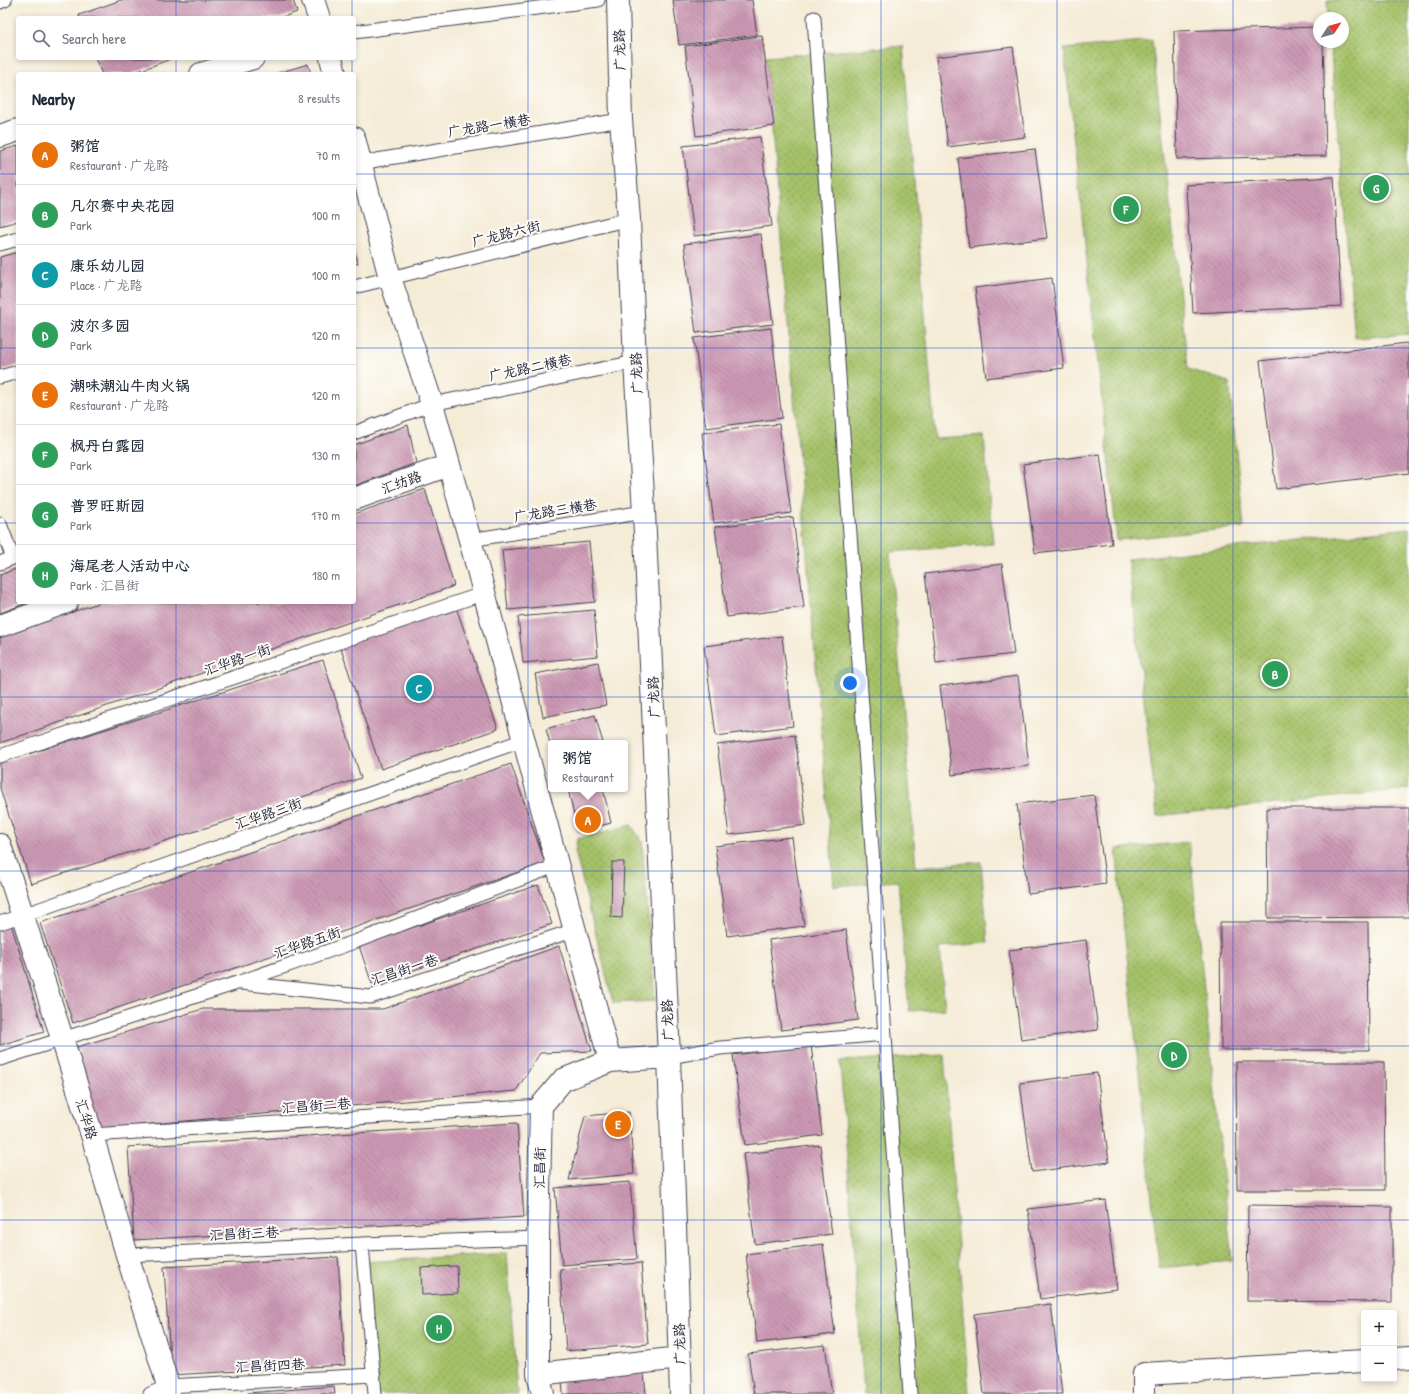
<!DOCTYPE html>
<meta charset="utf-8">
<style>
:root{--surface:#fff;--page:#f6f6f7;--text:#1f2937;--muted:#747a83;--line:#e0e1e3;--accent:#d93025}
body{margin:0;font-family:"Patrick Hand","LXGW WenKai TC",sans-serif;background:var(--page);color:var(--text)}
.controls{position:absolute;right:12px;bottom:12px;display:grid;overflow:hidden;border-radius:4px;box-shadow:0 2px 6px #0003}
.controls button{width:36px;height:36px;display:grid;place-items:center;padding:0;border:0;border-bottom:1px solid var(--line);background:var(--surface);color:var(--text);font:20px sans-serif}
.compass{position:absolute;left:1313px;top:12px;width:36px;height:36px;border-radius:50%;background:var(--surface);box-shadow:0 2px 6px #0003;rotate:54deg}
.you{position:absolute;left:850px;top:683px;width:14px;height:14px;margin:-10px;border:3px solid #fff;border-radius:50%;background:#1a73e8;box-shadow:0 0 0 6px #1a73e833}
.badge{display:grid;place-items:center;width:26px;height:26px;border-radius:50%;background:var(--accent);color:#fff;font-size:13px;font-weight:700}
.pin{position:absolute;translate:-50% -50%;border:2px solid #fff;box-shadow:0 1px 4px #0006}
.popup{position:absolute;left:548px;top:740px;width:80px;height:52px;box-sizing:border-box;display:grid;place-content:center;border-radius:4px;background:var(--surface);filter:drop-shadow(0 1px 3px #0005);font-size:13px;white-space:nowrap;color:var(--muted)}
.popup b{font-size:15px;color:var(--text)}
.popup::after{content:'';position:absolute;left:50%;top:100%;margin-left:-8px;border:8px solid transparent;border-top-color:var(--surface)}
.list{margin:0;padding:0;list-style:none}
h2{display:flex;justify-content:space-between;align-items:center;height:52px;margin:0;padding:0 16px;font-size:17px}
h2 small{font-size:13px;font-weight:400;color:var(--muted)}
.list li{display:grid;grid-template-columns:26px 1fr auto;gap:12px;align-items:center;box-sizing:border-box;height:60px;padding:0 16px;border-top:1px solid var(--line)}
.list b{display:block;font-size:15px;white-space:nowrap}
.list p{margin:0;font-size:13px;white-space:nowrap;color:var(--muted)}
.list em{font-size:13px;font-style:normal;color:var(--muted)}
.icon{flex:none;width:22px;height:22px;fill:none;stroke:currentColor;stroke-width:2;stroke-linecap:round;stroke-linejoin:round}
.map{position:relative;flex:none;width:1409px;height:1394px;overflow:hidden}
.search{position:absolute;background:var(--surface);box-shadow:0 2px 6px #0003;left:16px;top:16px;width:340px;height:44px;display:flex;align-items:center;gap:10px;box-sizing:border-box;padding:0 14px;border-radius:4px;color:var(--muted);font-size:15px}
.panel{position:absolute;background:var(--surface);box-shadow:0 2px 6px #0003;left:16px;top:72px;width:340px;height:532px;border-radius:4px}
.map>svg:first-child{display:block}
</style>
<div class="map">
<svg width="1409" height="1394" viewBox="0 0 1409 1394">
<defs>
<pattern id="park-dots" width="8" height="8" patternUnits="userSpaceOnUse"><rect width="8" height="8" fill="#a4c168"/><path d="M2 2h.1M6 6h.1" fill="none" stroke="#859c57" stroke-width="1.8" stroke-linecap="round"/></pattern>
<pattern id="building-back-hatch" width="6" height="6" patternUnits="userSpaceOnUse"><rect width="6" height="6" fill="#cc99b4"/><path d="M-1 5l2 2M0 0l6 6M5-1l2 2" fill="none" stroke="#a57c94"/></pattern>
</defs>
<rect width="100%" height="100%" fill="#fdfcf7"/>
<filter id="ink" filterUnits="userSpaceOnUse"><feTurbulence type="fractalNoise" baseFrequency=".025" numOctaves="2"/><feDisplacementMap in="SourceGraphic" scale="8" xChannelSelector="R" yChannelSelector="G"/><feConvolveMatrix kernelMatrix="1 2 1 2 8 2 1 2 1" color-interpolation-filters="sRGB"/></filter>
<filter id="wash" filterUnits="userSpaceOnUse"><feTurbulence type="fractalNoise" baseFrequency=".012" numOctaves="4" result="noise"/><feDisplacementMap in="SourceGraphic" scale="16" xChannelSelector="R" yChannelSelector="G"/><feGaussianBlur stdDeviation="0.9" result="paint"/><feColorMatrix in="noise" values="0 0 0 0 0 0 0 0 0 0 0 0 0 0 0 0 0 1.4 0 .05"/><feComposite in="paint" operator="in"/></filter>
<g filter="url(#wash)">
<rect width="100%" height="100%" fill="#f5ecd7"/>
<!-- park -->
<path fill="url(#park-dots)" stroke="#637252" d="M 1327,0 L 1409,0 L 1409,334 L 1355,338 L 1330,42 L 1343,42 L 1343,18 L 1328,18 Z
M 1152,40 L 1188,369 L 1229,382 L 1244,527 L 1117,540 L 1064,49 Z
M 903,46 L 935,439 L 984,436 L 993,544 L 890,552 L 916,867 L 981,862 L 988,943 L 940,947 L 945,1009 L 909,1011 L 898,881 L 834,886 L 766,57 Z
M 1409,528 L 1409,789 L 1157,816 L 1128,559 Z
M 631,825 L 642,841 L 655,1001 L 613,1003 L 575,851 L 577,839 Z
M 1189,842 L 1232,1261 L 1159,1268 L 1116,849 Z
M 944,1055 L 969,1394 L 864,1394 L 840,1061 Z
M 507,1253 L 517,1394 L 371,1394 L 362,1262 Z"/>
<g id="blocks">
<!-- building -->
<path fill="url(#building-back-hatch)" d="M 121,0 L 293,0 L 297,12 L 280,18 L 80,18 L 79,15 Z
M 673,0 L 752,0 L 757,35 L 679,45 Z
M 1319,27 L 1319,42 L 1323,42 L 1326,156 L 1177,159 L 1174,31 Z
M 762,36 L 774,126 L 696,136 L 685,46 Z
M 1013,47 L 1025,137 L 948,147 L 936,57 Z
M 95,58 L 173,58 L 131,74 L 102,74 Z
M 308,64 L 311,74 L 275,74 Z
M 760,137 L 772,226 L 694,236 L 683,146 Z
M 18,146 L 18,221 L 0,226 L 0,151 Z
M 1035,149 L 1047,238 L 969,248 L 958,158 Z
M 1334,177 L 1341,306 L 1193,313 L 1186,185 Z
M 761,234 L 773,324 L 696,333 L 684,244 Z
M 354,251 L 358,263 L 354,264 Z
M 18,252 L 18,365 L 0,371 L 0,257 Z
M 1052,278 L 1064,368 L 986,378 L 975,288 Z
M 771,328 L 782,418 L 706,428 L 694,338 Z
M 1407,343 L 1409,356 L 1409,473 L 1276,489 L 1260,361 Z
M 779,424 L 791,513 L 714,523 L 702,433 Z
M 408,425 L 416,463 L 354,486 L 354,445 Z
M 1100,454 L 1112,544 L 1035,553 L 1023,464 Z
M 425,489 L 454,586 L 0,743 L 0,637 L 101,602 L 354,602 L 354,514 Z
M 793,517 L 804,607 L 727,617 L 715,527 Z
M 589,542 L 595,602 L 508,610 L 502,550 Z
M 1002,564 L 1014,654 L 936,663 L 925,574 Z
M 18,568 L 18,602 L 29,602 L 0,613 L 0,575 Z
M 456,607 L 498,729 L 381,769 L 340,646 Z
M 594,610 L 598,656 L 523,663 L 518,617 Z
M 782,636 L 793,726 L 716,736 L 704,646 Z
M 323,660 L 361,778 L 31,884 L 0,788 L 0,763 Z
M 598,662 L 606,705 L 543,717 L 535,674 Z
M 1018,676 L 1029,766 L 952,775 L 940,686 Z
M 595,715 L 603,743 L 550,743 L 546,729 Z
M 795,735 L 806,825 L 729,835 L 717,745 Z
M 511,764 L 545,863 L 73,1023 L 40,923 Z
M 568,789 L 603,789 L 611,823 L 578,832 Z
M 1094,795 L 1106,884 L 1028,894 L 1017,804 Z
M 1267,808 L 1409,808 L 1409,917 L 1268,918 Z
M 792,837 L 804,926 L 727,936 L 715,846 Z
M 612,862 L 624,862 L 622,918 L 611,917 Z
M 538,885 L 552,924 L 372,984 L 359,946 Z
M 1220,922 L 1368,922 L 1369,1050 L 1221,1050 Z
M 11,924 L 44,1032 L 0,1045 L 0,928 Z
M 846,930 L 858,1020 L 781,1030 L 769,940 Z
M 1086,940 L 1098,1030 L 1021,1040 L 1009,950 Z
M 559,946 L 592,1051 L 540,1053 L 516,1091 L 97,1129 L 77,1047 L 203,1009 L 383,1009 Z
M 811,1045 L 822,1135 L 745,1145 L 733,1055 Z
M 1236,1062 L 1384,1062 L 1385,1190 L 1237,1190 Z
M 1097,1073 L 1109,1162 L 1032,1172 L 1020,1083 Z
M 629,1112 L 634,1174 L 569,1180 L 585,1116 Z
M 517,1123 L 524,1217 L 134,1240 L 128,1147 Z
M 820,1145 L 832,1234 L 755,1244 L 743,1154 Z
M 630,1182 L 637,1259 L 562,1265 L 555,1188 Z
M 1105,1200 L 1117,1289 L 1040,1299 L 1028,1209 Z
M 1248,1205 L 1392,1207 L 1392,1302 L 1247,1301 Z
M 823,1244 L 835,1334 L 757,1343 L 746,1254 Z
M 338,1257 L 345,1365 L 171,1375 L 164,1267 Z
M 641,1263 L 648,1344 L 566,1351 L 560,1269 Z
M 457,1266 L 458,1293 L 422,1295 L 421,1268 Z
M 1051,1304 L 1062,1394 L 984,1394 L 974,1314 Z
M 825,1345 L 832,1394 L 754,1394 L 748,1354 Z
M 644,1373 L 646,1394 L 563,1394 L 562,1379 Z
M 334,1386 L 335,1394 L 248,1394 L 248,1393 Z"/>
</g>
</g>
<g filter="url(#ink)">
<use href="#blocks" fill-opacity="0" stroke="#424052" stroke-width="1"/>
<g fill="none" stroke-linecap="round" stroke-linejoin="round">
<!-- lane casing -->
<g stroke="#424052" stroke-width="15">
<path id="lane" d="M 0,2 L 5,0
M 814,18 L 910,1394
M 354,32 L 598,0
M 361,164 L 377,160 L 621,120
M 0,244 L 18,239
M 354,287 L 629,219
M 0,377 L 18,372
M 354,433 L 432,404 L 635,362
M 0,524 L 13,558
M 470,540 L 644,512
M 0,563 L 18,556
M 0,756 L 485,593
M 0,923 L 524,740
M 241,983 L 370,997 L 575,930
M 669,1057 L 720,1048 L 885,1034
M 0,1059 L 237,983 L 357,941 L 558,865
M 92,1135 L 541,1106
M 362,1244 L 375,1394
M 127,1255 L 362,1244 L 538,1238
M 150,1394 L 168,1386 L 374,1375"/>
</g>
<!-- street casing -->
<g stroke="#424052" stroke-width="24">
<path id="street" d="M 313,0 L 319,18
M 618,0 L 621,120 L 629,219 L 635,362 L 644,512 L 669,1057 L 681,1394
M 331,58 L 335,74
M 201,74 L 253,58
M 0,136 L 18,130
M 354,138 L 390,278 L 432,404 L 470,540 L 610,1061
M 354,499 L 449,465
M 0,626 L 67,602
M 0,845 L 62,1038 L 92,1135 L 127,1255 L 163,1369 L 168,1386 L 168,1394
M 1394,1359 L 1409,1358
M 538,1374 L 680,1358
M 543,1394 L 538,1374 L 538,1238 L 541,1106 L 563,1080 L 610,1061 L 669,1057
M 1144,1394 L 1144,1374 L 1364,1361"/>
</g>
<!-- lane -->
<use href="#lane" stroke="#fff" stroke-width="13"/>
<!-- street -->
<use href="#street" stroke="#fff" stroke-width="22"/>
</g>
</g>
<!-- grid -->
<path fill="none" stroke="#1d4ed8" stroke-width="1" stroke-opacity="0.55" d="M 176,0 L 176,18M 352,0 L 352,18M 528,0 L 528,1394M 704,0 L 704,1394M 881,0 L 881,1394M 1057,0 L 1057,1394M 1233,0 L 1233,1394M 176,58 L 176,74M 352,58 L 352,74M 0,174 L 18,174M 354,174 L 1409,174M 0,348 L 18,348M 354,348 L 1409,348M 0,523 L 18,523M 354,523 L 1409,523M 176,602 L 176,1394M 352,602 L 352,1394M 0,697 L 1409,697M 0,871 L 1409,871M 0,1046 L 1409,1046M 0,1220 L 1409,1220"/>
<g text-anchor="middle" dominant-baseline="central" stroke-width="4" stroke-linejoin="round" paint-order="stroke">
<!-- street labels -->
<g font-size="14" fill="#22223b" stroke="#fdfcf7">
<text transform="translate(619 50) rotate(-92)">广龙路</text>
<text transform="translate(489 125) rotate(-9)">广龙路一横巷</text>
<text transform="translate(506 233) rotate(-14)">广龙路六街</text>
<text transform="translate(530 367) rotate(-12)">广龙路二横巷</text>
<text transform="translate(636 373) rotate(-93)">广龙路</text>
<text transform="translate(401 482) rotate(-20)">汇纺路</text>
<text transform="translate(555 510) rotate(-9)">广龙路三横巷</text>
<text transform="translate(237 659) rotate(-19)">汇华路一街</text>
<text transform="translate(653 697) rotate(-93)">广龙路</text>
<text transform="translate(268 813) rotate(-19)">汇华路三街</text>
<text transform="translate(307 942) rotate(-19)">汇华路五街</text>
<text transform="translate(404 969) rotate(-18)">汇昌街一巷</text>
<text transform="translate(667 1020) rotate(-93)">广龙路</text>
<text transform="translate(316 1105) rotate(-4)">汇昌街二巷</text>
<text transform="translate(87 1119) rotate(73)">汇华路</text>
<text transform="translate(539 1168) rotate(-89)">汇昌街</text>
<text transform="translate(244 1233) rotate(-3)">汇昌街三巷</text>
<text transform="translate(679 1344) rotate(-92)">广龙路</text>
<text transform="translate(270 1365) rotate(-3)">汇昌街四巷</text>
</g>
</g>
</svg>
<div class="controls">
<button>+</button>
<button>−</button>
</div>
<svg class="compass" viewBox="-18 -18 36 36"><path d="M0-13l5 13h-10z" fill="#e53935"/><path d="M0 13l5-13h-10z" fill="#747a83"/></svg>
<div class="you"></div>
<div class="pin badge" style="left:588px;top:820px;background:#e8710a">A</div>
<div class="popup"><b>粥馆</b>Restaurant</div>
<div class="pin badge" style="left:1275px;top:674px;background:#2e9e5b">B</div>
<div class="pin badge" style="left:419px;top:688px;background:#0f9aa8">C</div>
<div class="pin badge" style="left:1174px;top:1055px;background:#2e9e5b">D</div>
<div class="pin badge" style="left:618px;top:1124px;background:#e8710a">E</div>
<div class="pin badge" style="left:1126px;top:209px;background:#2e9e5b">F</div>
<div class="pin badge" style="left:1376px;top:188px;background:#2e9e5b">G</div>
<div class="pin badge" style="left:439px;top:1328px;background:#2e9e5b">H</div>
<div class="search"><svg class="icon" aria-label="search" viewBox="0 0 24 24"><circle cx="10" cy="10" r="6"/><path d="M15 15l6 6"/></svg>Search here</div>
<section class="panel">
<h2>Nearby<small>8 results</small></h2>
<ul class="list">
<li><span class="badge" style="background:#e8710a">A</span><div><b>粥馆</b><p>Restaurant · 广龙路</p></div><em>70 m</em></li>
<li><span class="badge" style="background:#2e9e5b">B</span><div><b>凡尔赛中央花园</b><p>Park</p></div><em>100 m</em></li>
<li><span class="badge" style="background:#0f9aa8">C</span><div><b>康乐幼儿园</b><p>Place · 广龙路</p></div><em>100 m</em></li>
<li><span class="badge" style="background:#2e9e5b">D</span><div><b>波尔多园</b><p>Park</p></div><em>120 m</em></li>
<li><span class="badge" style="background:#e8710a">E</span><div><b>潮味潮汕牛肉火锅</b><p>Restaurant · 广龙路</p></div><em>120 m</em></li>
<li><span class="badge" style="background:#2e9e5b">F</span><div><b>枫丹白露园</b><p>Park</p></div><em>130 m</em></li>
<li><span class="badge" style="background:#2e9e5b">G</span><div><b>普罗旺斯园</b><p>Park</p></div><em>170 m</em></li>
<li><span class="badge" style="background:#2e9e5b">H</span><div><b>海尾老人活动中心</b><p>Park · 汇昌街</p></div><em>180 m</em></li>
</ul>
</section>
</div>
